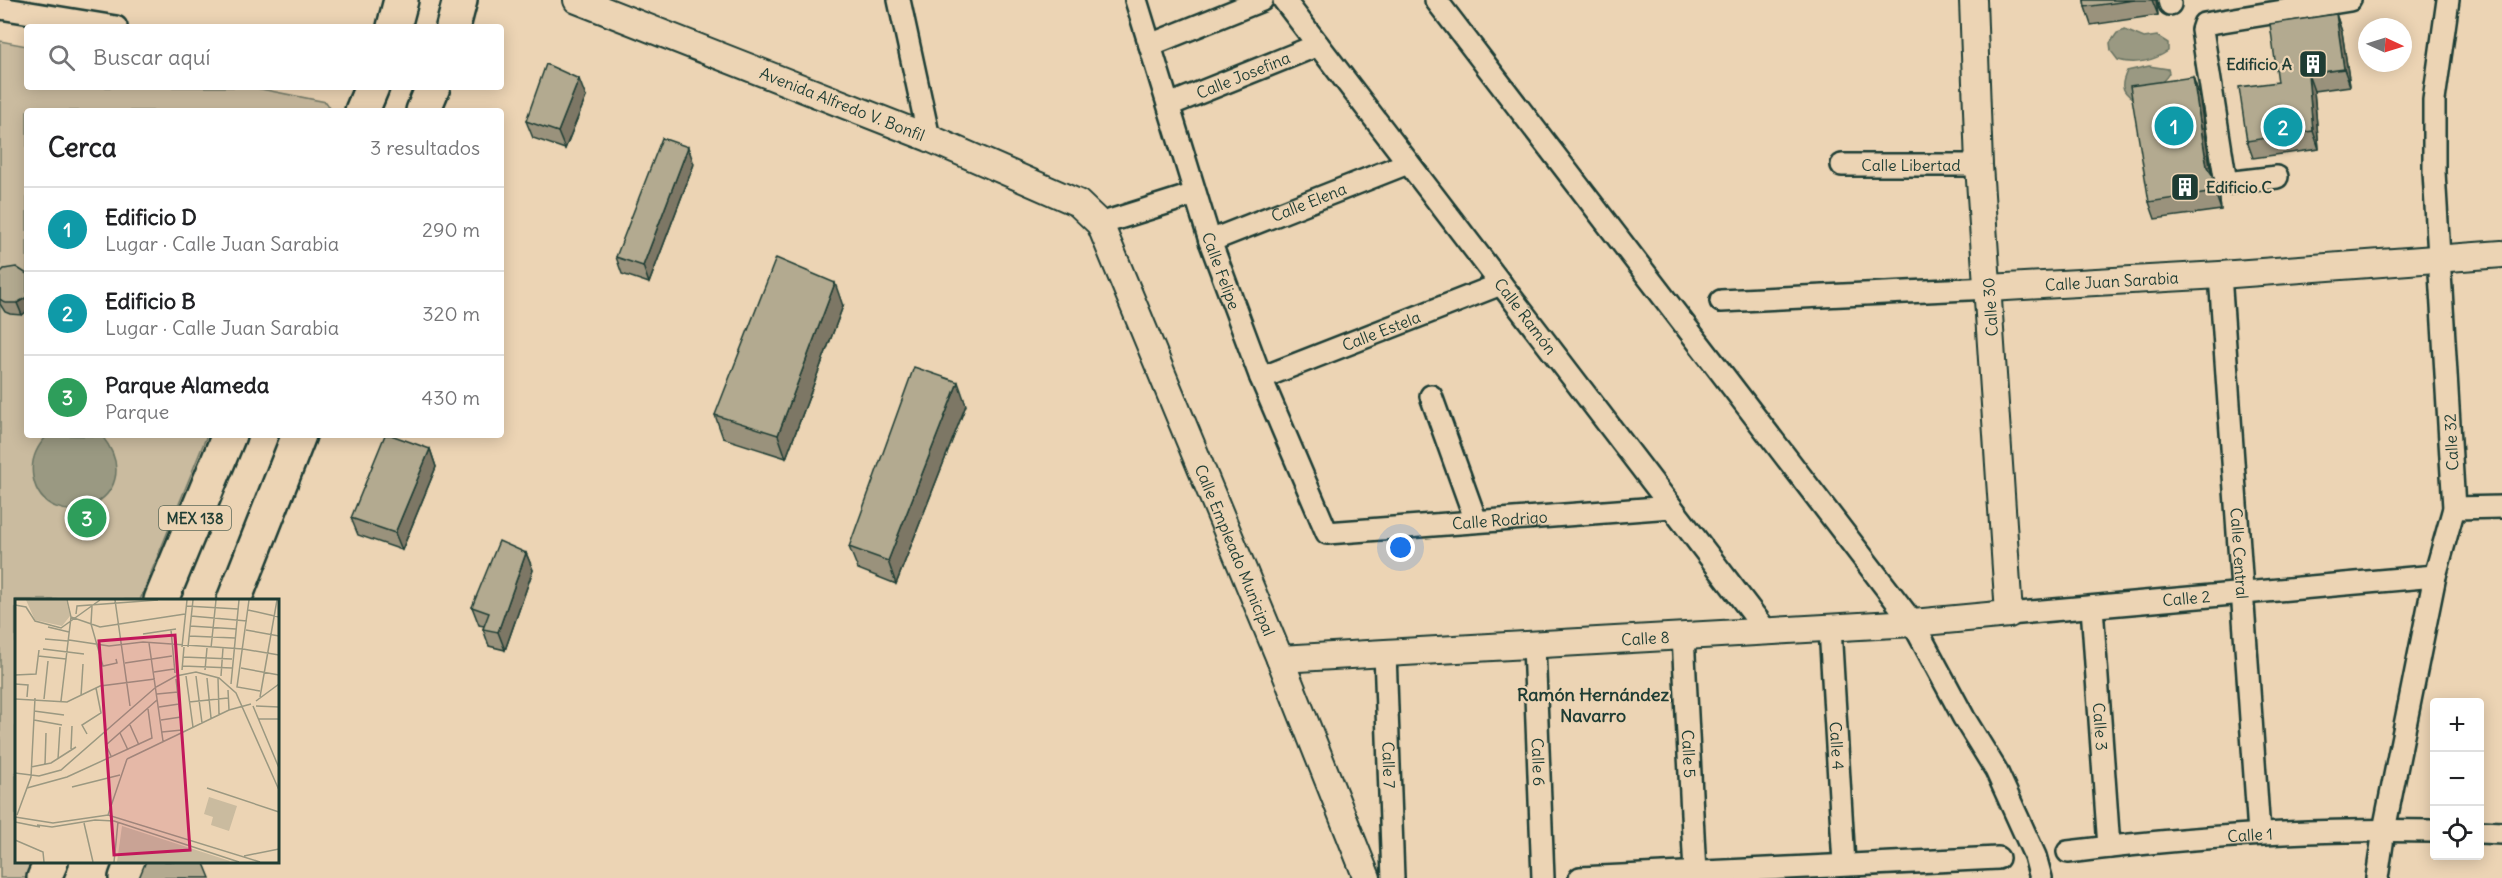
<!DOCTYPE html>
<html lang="es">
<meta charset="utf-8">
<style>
:root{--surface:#fff;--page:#f6f6f6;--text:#202124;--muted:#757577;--line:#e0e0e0;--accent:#1f3d34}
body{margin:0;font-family:Delius,sans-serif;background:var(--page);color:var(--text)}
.controls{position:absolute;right:18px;bottom:18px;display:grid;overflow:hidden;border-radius:6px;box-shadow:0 3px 15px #0003}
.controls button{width:54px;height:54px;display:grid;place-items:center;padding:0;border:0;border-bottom:2px solid var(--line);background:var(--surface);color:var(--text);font:30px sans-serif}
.compass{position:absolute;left:2358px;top:18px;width:54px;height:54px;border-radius:50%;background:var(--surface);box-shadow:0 3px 15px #0003;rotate:94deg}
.you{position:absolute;left:1401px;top:548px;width:21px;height:21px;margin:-15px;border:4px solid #fff;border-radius:50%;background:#1a73e8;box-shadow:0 0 0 9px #1a73e833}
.badge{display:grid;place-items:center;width:39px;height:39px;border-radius:50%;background:var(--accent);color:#fff;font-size:20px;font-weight:700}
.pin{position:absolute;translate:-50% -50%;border:3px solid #fff;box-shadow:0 2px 6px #0006}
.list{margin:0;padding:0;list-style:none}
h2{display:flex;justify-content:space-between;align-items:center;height:78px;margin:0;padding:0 24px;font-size:26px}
h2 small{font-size:20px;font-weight:400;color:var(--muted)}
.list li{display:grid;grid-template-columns:39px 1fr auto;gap:18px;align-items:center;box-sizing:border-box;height:84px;padding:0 24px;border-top:2px solid var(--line)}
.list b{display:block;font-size:22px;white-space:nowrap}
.list p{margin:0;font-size:20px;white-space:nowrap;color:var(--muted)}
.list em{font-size:20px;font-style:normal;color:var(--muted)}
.icon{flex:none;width:33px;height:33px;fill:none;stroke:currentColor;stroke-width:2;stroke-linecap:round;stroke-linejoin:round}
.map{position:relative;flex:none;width:2502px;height:878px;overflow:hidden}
.search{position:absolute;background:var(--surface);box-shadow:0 3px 15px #0003;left:24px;top:24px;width:480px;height:66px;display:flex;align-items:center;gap:15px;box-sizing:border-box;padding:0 21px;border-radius:6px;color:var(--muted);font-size:22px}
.panel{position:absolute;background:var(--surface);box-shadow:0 3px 15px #0003;left:24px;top:108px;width:480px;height:330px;border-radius:6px}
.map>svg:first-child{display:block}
</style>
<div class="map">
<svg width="2502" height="878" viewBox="0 0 2502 878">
<rect width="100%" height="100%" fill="#ecd4b4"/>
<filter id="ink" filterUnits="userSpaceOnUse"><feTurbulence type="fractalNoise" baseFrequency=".0167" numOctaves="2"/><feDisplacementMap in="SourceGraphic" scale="12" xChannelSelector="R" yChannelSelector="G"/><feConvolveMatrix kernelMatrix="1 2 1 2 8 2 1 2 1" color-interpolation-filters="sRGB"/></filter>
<g filter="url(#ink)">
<!-- green -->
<path fill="#cabb9f" stroke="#747c6a" stroke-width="1.5" d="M 0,41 L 27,46 L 27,87 L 251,87 L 326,102 L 332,111 L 27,111 L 27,435 L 207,435 L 140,600 L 16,600 L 16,862 L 34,862 L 27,878 L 0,878 Z"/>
<!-- water -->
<path fill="#9a9982" stroke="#697463" stroke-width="1.5" d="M 2125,30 L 2144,38 L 2157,36 L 2168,43 L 2168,51 C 2154,61 2135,65 2118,60 L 2111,51 L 2110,43 L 2117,33 Z
M 2149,66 L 2168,69 L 2169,73 C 2162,86 2146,92 2133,99 C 2120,90 2121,84 2127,71 Z
M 48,435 L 102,436 C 154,501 45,542 33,477 C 30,460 36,447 48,435 Z"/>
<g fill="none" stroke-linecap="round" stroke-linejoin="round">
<!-- minor casing -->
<g stroke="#1f3d34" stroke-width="26">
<g id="minor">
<path d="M 899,0 L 929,138"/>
<path id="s1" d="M 1136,0 L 1210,241 L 1261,378 L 1327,533 L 1671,507"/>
<path id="s2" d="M 1284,0 L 1767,632"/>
<path d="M 1436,0 L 1913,623 L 1964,718 L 1996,770 L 2035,856 L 2041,878"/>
<path d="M 2169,0 L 2170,4"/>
<path d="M 0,8 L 116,27"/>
<path d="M 1150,45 L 1262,0"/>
<path id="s3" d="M 1169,105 L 1318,45"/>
<path id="s4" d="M 1842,165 L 1979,165"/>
<path d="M 2277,177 L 2226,183 L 2202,30 L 2204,24 L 2350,0"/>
<path d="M 1100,224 L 1195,194"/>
<path id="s5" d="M 1210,241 L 1408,163"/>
<path id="s6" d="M 2220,275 L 2259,833"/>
<path d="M 1721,301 L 1989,288"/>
<path id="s7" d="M 1261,378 L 1501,284"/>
<path d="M 1431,396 L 1476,521"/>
<path d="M 2454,508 L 2502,507"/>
<path id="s8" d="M 2092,607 L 2109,847"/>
<path id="s9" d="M 2009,614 L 2435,576"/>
<path id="s10" d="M 1830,628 L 1844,864"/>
<path id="s11" d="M 1683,636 L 1695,873"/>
<path id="s12" d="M 1534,645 L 1543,878"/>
<path id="s13" d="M 1385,653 L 1393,878"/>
<path d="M 2480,832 L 2502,833"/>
<path id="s14" d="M 2068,852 C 2190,837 2312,828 2434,831"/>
<path d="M 1580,878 L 1998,858"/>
<path d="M 2377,878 L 2384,830 L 2435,576 L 2454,508 L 2434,172 L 2434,100 L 2448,0"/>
</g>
</g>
<!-- tertiary casing -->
<g stroke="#1f3d34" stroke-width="30">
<g id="tertiary">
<path id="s15" d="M 577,0 L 929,138 L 1078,203 L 1100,224 L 1280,659 L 1367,878"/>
<path id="s16" d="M 1989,288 L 2220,275 L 2502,254"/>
<path id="s17" d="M 1280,659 L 1913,623 L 2009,614 L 1979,165 L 1973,0"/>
</g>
</g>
<!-- primary casing -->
<g stroke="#1f3d34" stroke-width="38">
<path id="primary" d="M 394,27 L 401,0
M 453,27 L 460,0
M 362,111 L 372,87
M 423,111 L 433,87
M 161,600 L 229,435
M 234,600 L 299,435
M 44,878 L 51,862
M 126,878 L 132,862"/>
</g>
<!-- minor -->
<use href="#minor" stroke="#ecd4b4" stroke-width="21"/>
<!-- tertiary -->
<use href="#tertiary" stroke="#ecd4b4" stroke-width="26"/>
<!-- primary -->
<use href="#primary" stroke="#ecd4b4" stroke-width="33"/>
</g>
<!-- wall -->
<path fill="#9a927c" stroke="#1f3d34" stroke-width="1.5" d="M 2084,0 L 2156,0 L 2158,15 L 2091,25 L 2085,7 Z
M 2336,14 L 2342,32 L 2350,86 L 2314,91 L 2319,149 L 2253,158 L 2247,141 L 2278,82 Z
M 2193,77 L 2199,95 L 2212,174 L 2219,193 L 2221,210 L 2155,219 L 2149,202 Z
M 586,97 L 565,149 L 533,138 L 526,121 Z
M 694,164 L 649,283 L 622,274 L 616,257 Z
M 0,273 L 27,274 L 27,311 L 22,315 L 10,314 L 5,312 L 0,304 Z
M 843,306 L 786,458 L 723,438 L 715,415 Z
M 966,405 L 896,584 L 858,569 L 849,547 Z
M 430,449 L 436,467 L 402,550 L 358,535 L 351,518 Z
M 526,553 L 533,570 L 505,650 L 489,646 L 483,629 L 484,626 L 479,625 L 472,607 Z"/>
<!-- shaded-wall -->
<path fill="#7d7765" stroke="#1f3d34" stroke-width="1.5" d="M 2152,0 L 2156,0 L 2158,15 Z
M 2336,14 L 2342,32 L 2350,86 L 2344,69 Z
M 2308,74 L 2314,91 L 2319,149 L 2313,131 Z
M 2193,77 L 2199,95 L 2213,185 L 2207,167 Z
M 579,79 L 586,97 L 565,149 L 558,132 Z
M 688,147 L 694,164 L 649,283 L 643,266 Z
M 2213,176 L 2219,193 L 2221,210 L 2215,192 Z
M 835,283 L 843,306 L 786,458 L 778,435 Z
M 27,297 L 27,311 L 22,315 L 17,303 Z
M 958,382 L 966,405 L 896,584 L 888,561 Z
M 430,449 L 436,467 L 402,550 L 395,533 Z
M 526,553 L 533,570 L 505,650 L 498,632 Z"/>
<!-- building -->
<path fill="#b3aa90" stroke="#1f3d34" stroke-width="1.5" d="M 2084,0 L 2135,0 L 2085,7 Z
M 2336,14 L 2344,69 L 2308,74 L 2313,131 L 2247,141 L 2239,87 L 2278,82 L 2270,24 Z
M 546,64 L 579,79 L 558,132 L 526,121 Z
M 2193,77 L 2207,167 L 2213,176 L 2215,192 L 2149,202 L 2130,86 Z
M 662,138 L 688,147 L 643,266 L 616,257 Z
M 776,258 L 835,283 L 778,435 L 715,415 Z
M 16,267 L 27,274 L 27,297 L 17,303 L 6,303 L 0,299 L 0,273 L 4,269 Z
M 914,367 L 958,382 L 888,561 L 849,547 Z
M 385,435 L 391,435 L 430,449 L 395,533 L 351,518 Z
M 499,541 L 526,553 L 498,632 L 483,629 L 489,613 L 472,607 Z
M 146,861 L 203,861 L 210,878 L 139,878 Z"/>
</g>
<!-- icons -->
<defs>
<g id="building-square" transform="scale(1.5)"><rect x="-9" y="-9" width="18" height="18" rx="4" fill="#1f3d34" stroke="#ecd4b4"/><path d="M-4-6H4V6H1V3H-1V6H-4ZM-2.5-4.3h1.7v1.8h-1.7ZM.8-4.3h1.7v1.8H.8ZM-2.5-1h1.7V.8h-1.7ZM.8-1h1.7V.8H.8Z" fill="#fff"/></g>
</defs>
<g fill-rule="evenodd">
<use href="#building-square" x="2313" y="64"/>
<use href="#building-square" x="2185" y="187"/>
</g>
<g text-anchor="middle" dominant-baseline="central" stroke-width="4.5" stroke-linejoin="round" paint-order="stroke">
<!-- shield labels -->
<rect fill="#ecd4b4" stroke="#5c6a5a" stroke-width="1.5" x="159" y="506" width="72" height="24" rx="4.5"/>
<g font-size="15" font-weight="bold" fill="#1f3d34">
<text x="195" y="518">MEX 138</text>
</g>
<!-- poi labels -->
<g font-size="16" font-weight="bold" fill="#1f3d34" stroke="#ecd4b4" text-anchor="end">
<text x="2292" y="64">Edificio A</text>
<text x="2206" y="187" text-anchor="start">Edificio C</text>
</g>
<!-- street labels -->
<g font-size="16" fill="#1f3d34" stroke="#ecd4b4">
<text stroke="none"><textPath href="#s3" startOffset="80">Calle Josefina</textPath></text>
<text stroke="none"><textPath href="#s15" startOffset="285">Avenida Alfredo V. Bonfil</textPath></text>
<text stroke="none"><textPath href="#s4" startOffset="69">Calle Libertad</textPath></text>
<text stroke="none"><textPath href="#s5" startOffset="106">Calle Elena</textPath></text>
<text stroke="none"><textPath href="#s1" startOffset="284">Calle Felipe</textPath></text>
<text stroke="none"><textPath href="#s16" startOffset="123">Calle Juan Sarabia</textPath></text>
<text transform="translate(1990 307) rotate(-94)">Calle 30</text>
<text stroke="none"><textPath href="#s2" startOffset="398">Calle Ramón</textPath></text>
<text stroke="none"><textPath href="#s7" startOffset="129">Calle Estela</textPath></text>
<text transform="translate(2451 442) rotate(-93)">Calle 32</text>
<text stroke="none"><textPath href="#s1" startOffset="740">Calle Rodrigo</textPath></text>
<text stroke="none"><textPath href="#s15" startOffset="924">Calle Empleado Municipal</textPath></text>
<text stroke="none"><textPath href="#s6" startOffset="279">Calle Central</textPath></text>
<text stroke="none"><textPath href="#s9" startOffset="178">Calle 2</textPath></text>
<text stroke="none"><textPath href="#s17" startOffset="366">Calle 8</textPath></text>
<text stroke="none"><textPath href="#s8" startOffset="120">Calle 3</textPath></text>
<text stroke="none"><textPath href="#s10" startOffset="118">Calle 4</textPath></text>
<text stroke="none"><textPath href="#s11" startOffset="118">Calle 5</textPath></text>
<text stroke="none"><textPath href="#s12" startOffset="117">Calle 6</textPath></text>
<text stroke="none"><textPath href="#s13" startOffset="112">Calle 7</textPath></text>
<text stroke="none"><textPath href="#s14" startOffset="183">Calle 1</textPath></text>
</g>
<!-- neighbourhood labels -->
<g font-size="18" font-weight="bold" fill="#1f3d34" stroke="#ecd4b4">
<text x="1593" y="694">Ramón Hernández<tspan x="1593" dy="21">Navarro</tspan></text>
</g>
</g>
<!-- overview -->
<g transform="translate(15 599)">
<rect width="264" height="264" fill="#ecd4b4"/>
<path d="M 11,1 L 51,1 L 55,17 L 47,27 L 20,21 ZM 194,198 L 222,207 L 214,232 L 196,226 L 198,218 L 189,215 ZM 107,227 L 215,262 L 214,263 L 102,263 Z" fill="#cabb9f"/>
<path fill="none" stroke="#9a9881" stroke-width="1.5" d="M 100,1 L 115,107M 234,1 L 222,88 L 245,92M 0,6 L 11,8 L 20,22 L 46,29 L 85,1M 77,7 L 76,25 L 88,67 L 102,64 L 101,60M 171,7 L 223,10M 233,11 L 264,18M 61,15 L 62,7 L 143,1M 176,17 L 232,22M 56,18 L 85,28 L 170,15M 175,27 L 221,30M 33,28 L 54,33M 156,31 L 160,74M 231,31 L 264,37M 128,35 L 161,30M 174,37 L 220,39M 30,40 L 53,42M 54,41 L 94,47 L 128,43 L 228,50 L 264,56M 134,44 L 148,142M 167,48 L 172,1M 173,48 L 178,1M 196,49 L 201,1M 28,50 L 69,55M 23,57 L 51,60M 168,58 L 217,60M 110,64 L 157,57M 168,67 L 217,69M 226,69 L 264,76M 167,71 L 169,48M 190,71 L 192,49M 139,73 L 159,70M 0,76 L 21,75 L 24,51M 171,77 L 178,128M 181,77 L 187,124M 206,77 L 208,49M 192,79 L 196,119M 203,79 L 204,115M 161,80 L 167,133M 0,85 L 13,86 L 12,98M 216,85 L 224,1M 213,91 L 214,111M 142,95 L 163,93M 66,97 L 68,65M 245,98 L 262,1M 0,100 L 52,103 L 85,87 L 140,80M 29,100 L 33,62M 46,102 L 56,18 L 52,1M 241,102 L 264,85M 174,103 L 213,99M 238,107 L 264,169M 241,107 L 264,108M 144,108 L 164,105M 19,112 L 49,116M 243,120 L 264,120M 19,121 L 47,126M 146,121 L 166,118M 115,126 L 124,146M 147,133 L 167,131M 105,134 L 113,151M 72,135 L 67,126 L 86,114 L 81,89M 56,150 L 57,127M 96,157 L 91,146 L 142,101M 43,160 L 45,128M 112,160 L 214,111 L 236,105M 30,166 L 31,134M 16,168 L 36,164 L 61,148M 0,174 L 24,177 L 46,171 L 141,88 L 161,77 L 181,73 L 204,79 L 221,94 L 264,191M 57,188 L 105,176M 12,189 L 52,178 L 137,139 L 133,110M 192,189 L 264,213M 2,216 L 16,178 L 20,99M 93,216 L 112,160M 0,218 L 38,224 L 93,216 L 245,263M 0,223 L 25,228M 69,224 L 78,263M 22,226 L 37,228 L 80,221 L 99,222 L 224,263M 0,241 L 28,253 L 29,263M 229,257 L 264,250M 99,263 L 103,223"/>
<path fill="#c2185b" fill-opacity="0.15" stroke="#c2185b" stroke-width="3" d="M 160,36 L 175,251 L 99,256 L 84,42 Z"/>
<rect width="264" height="264" fill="none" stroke="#1f3d34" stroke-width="3"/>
</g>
</svg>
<div class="controls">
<button>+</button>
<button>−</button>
<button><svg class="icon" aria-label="locate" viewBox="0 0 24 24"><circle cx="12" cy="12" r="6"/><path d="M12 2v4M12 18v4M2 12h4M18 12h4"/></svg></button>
</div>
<svg class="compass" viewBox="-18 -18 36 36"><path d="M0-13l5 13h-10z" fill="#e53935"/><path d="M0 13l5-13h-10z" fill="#757577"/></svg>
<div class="you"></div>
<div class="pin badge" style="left:2174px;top:126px;background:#0f9aa8">1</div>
<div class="pin badge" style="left:2283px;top:127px;background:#0f9aa8">2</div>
<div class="pin badge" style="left:87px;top:518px;background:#2e9e5b">3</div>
<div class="search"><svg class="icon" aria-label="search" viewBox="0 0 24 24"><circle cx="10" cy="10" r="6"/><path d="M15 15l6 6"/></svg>Buscar aquí</div>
<section class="panel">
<h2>Cerca<small>3 resultados</small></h2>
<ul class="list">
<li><span class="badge" style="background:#0f9aa8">1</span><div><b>Edificio D</b><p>Lugar · Calle Juan Sarabia</p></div><em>290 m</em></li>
<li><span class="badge" style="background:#0f9aa8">2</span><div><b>Edificio B</b><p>Lugar · Calle Juan Sarabia</p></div><em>320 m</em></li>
<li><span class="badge" style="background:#2e9e5b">3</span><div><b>Parque Alameda</b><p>Parque</p></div><em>430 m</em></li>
</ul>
</section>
</div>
